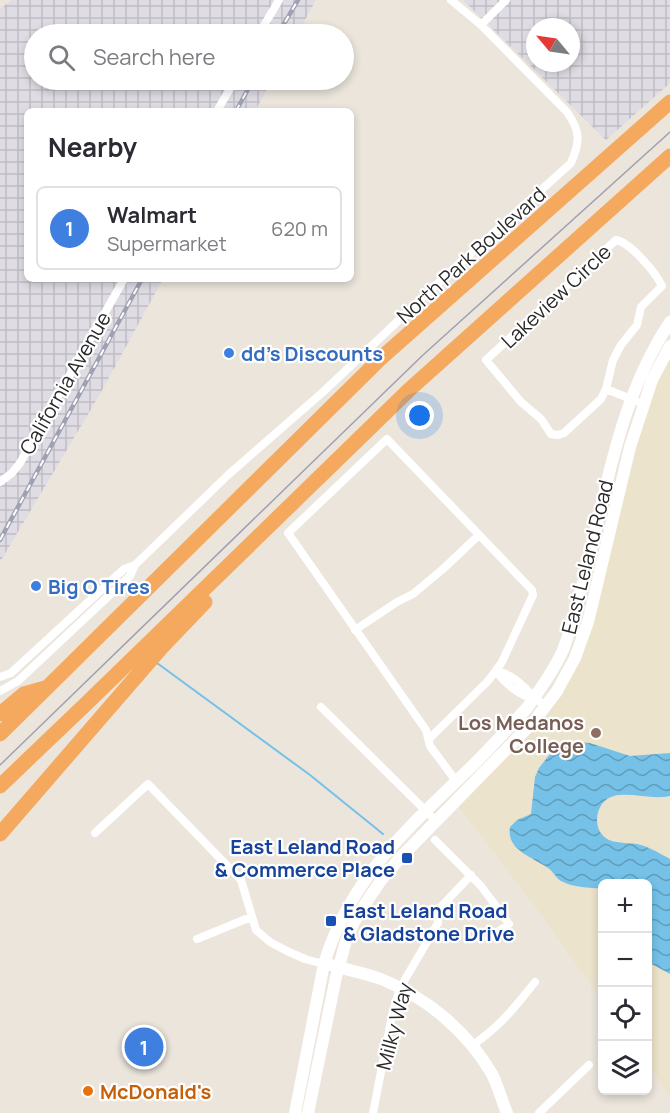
<!DOCTYPE html>
<meta charset="utf-8">
<style>
:root{--surface:#fff;--page:#f2f2f3;--text:#2b2b33;--muted:#7c7c81;--line:#e1e1e2;--accent:#0f766e}
body{margin:0;font-family:Manrope,sans-serif;background:var(--page);color:var(--text)}
.controls{position:absolute;right:18px;bottom:18px;display:grid;overflow:hidden;border-radius:9px;box-shadow:0 3px 9px #0003}
.controls button{width:54px;height:54px;display:grid;place-items:center;padding:0;border:0;border-bottom:2px solid var(--line);background:var(--surface);color:var(--text);font:30px sans-serif}
.compass{position:absolute;left:526px;top:18px;width:54px;height:54px;border-radius:50%;background:var(--surface);box-shadow:0 3px 9px #0003;rotate:299deg}
.you{position:absolute;left:420px;top:416px;width:21px;height:21px;margin:-15px;border:4px solid #fff;border-radius:50%;background:#1a73e8;box-shadow:0 0 0 9px #1a73e833}
.badge{display:grid;place-items:center;width:39px;height:39px;border-radius:50%;background:var(--accent);color:#fff;font-size:20px;font-weight:700}
.pin{position:absolute;translate:-50% -50%;border:3px solid #fff;box-shadow:0 2px 6px #0006}
.list{margin:0;padding:0;list-style:none}
h2{display:flex;justify-content:space-between;align-items:center;height:78px;margin:0;padding:0 24px;font-size:26px}
h2 small{font-size:20px;font-weight:400;color:var(--muted)}
.list li{display:grid;grid-template-columns:39px 1fr auto;gap:18px;align-items:center;box-sizing:border-box;height:84px;margin:0 12px 12px;padding:0 12px;border:2px solid var(--line);border-radius:9px}
.list b{display:block;font-size:22px;white-space:nowrap}
.list p{margin:0;font-size:20px;white-space:nowrap;color:var(--muted)}
.list em{font-size:20px;font-style:normal;color:var(--muted)}
.icon{flex:none;width:33px;height:33px;fill:none;stroke:currentColor;stroke-width:2;stroke-linecap:round;stroke-linejoin:round}
.map{position:relative;flex:none;width:670px;height:1113px;overflow:hidden}
.search{position:absolute;background:var(--surface);box-shadow:0 3px 9px #0003;left:24px;top:24px;width:330px;height:66px;display:flex;align-items:center;gap:15px;box-sizing:border-box;padding:0 21px;border-radius:33px;color:var(--muted);font-size:22px}
.panel{position:absolute;background:var(--surface);box-shadow:0 3px 9px #0003;left:24px;top:108px;width:330px;height:174px;border-radius:9px}
.map>svg:first-child{display:block}
</style>
<div class="map">
<svg width="670" height="1113" viewBox="0 0 670 1113">
<defs>
<pattern id="industrial-grid" width="8" height="8" patternUnits="userSpaceOnUse" patternTransform="scale(1.5)"><rect width="8" height="8" fill="#dfdce4"/><path d="M0 4h8M4 0v8" fill="none" stroke="#bfbdc4"/></pattern>
<pattern id="water-waves" width="16" height="10" patternUnits="userSpaceOnUse" patternTransform="scale(1.5)"><rect width="16" height="10" fill="#75c1e7"/><path d="M0 5q4-4 8 0t8 0" fill="none" stroke="#609dbb"/></pattern>
</defs>
<rect width="100%" height="100%" fill="#ebe5dc"/>
<!-- industrial -->
<path fill="url(#industrial-grid)" fill-rule="evenodd" d="M 12,0 L 316,0 L 297,34 L 34,34 L 34,80 L 272,80 L 255,111 L 27,111 L 27,279 L 163,279 L 100,394 L 0,562 L 0,9 Z
M 463,0 L 670,0 L 670,83 L 606,140 ZM 535,27 L 571,27 L 571,63 L 535,63 Z"/>
<!-- education -->
<path fill="#ece3cc" d="M 670,346 L 670,1096 L 648,1064 L 648,884 L 602,884 L 602,1001 L 540,913 L 455,802 L 510,747 L 575,658 L 630,447 Z"/>
<!-- water -->
<path fill="url(#water-waves)" d="M 579,742 L 590,743 L 630,756 L 670,753 L 670,796 C 652,800 631,792 614,796 C 595,800 590,831 609,840 C 618,844 631,842 641,845 C 651,848 661,854 670,859 L 670,974 L 648,962 L 648,884 L 602,884 L 602,889 C 589,887 574,888 561,881 C 556,878 553,871 548,868 C 532,857 506,850 510,827 L 517,820 L 531,814 L 535,777 L 539,768 L 553,750 L 566,744 Z"/>
<g fill="none" stroke-linecap="round" stroke-linejoin="round">
<!-- stream -->
<path stroke="#75c1e7" stroke-width="2" d="M 157,663 L 310,775 L 383,834"/>
<!-- street -->
<path stroke="#fff" stroke-width="8" d="M 481,25 L 506,0
M 259,34 L 279,0
M 217,111 L 235,80
M 616,240 C 631,243 656,273 662,286 L 641,307 L 637,325 L 621,345 L 613,360 L 606,389 L 601,399 L 564,433 L 558,435 L 551,434 L 541,419 L 521,402 L 486,360 Z
M 606,389 L 636,401
M 0,482 L 12,473 L 20,463 L 124,279
M 355,630 L 397,602 L 413,594 L 443,569 L 479,535
M 0,677 L 11,673 L 124,569 L 135,565
M 0,691 L 18,681 L 130,576 L 135,565 L 228,475 L 323,392 L 437,284 L 571,163 C 580,142 581,132 567,112 L 481,25 L 451,0
M 534,698 C 519,696 505,683 496,671 C 518,675 528,694 545,706
M 321,707 L 436,821
M 429,739 L 488,681 L 502,662 L 533,595 L 532,590 L 387,439 L 288,533 L 426,730 L 430,746 L 456,781
M 95,833 L 148,784 L 241,880 L 256,930 L 270,942 L 287,951 L 305,959 L 324,964
M 435,840 L 481,886 L 509,924 L 489,938
M 197,939 L 251,917
M 471,1046 C 499,1028 515,1007 535,982
M 373,1113 L 392,1015 L 400,988 L 438,923 L 438,910 L 471,875
M 539,1113 L 589,1065"/>
<!-- secondary -->
<path stroke="#fff" stroke-width="12" d="M 331,965 C 347,970 365,973 381,979 C 426,997 467,1031 492,1074 C 498,1086 502,1101 507,1113
M 295,1113 L 324,964 C 349,880 406,830 467,771 C 488,751 507,729 527,708 C 540,689 554,671 563,650 C 574,621 581,592 588,562 C 608,479 622,394 670,322
M 308,1113 L 336,977 L 346,941 L 354,922 L 365,904 L 382,879 L 400,858 L 535,720 L 557,691 L 575,658 L 588,622 L 630,447 L 652,380 L 670,346"/>
<!-- highway -->
<path stroke="#f4a95e" stroke-width="15" d="M 0,714 L 24,694 L 45,688
M 0,734 L 380,359 L 670,102
M 0,786 L 89,701 L 410,389 L 670,156
M 0,834 L 161,648 L 205,602"/>
<!-- tram -->
<path stroke="#9fa1b3" stroke-width="1.5" d="M 0,765 L 423,355 L 670,132"/>
<!-- rail casing -->
<g stroke="#9fa1b3" stroke-width="4.5">
<path id="rail" d="M 278,34 L 298,0
M 236,111 L 253,80
M 0,540 L 142,279"/>
</g>
<!-- rail -->
<use href="#rail" stroke="#fff" stroke-width="2" stroke-dasharray="7" stroke-linecap="butt"/>
</g>
<!-- markers -->
<g fill="#3f7fe0" stroke="#fff" stroke-width="2">
<circle cx="229" cy="353" r="6"/>
<circle cx="36" cy="586" r="6"/>
</g>
<circle fill="#8d6e63" stroke="#fff" stroke-width="2" cx="596" cy="733" r="6"/>
<g fill="#1a4fb4" stroke="#fff" stroke-width="2">
<rect x="401" y="852" width="12" height="12" rx="3"/>
<rect x="325" y="915" width="12" height="12" rx="3"/>
</g>
<circle fill="#e8710a" stroke="#fff" stroke-width="2" cx="88" cy="1091" r="6"/>
<g text-anchor="middle" dominant-baseline="central" stroke-width="4.5" stroke-linejoin="round" paint-order="stroke">
<!-- street labels -->
<g font-size="20" fill="#292929" stroke="#fff">
<text transform="translate(471 255) rotate(-42)">North Park Boulevard</text>
<text transform="translate(556 296) rotate(-43)">Lakeview Circle</text>
<text transform="translate(65 383) rotate(-60)">California Avenue</text>
<text transform="translate(587 557) rotate(-76)">East Leland Road</text>
<text transform="translate(394 1026) rotate(-75)">Milky Way</text>
</g>
<!-- shop labels -->
<g font-size="20" font-weight="bold" fill="#366cbe" stroke="#fff" text-anchor="start">
<text x="241" y="353">dd's Discounts</text>
<text x="48" y="586">Big O Tires</text>
</g>
<!-- education labels -->
<g font-size="20" font-weight="bold" fill="#785e54" stroke="#fff" text-anchor="end">
<text x="584" y="722">Los Medanos<tspan x="584" dy="23">College</tspan></text>
</g>
<!-- transit labels -->
<g font-size="20" font-weight="bold" fill="#164399" stroke="#fff" text-anchor="end">
<text x="395" y="846">East Leland Road<tspan x="395" dy="23">&amp; Commerce Place</tspan></text>
<text x="343" y="910" text-anchor="start">East Leland Road<tspan x="343" dy="23">&amp; Gladstone Drive</tspan></text>
</g>
<!-- food labels -->
<g font-size="20" font-weight="bold" fill="#c56008" stroke="#fff" text-anchor="start">
<text x="100" y="1091">McDonald's</text>
</g>
</g>
</svg>
<div class="controls">
<button>+</button>
<button>−</button>
<button><svg class="icon" aria-label="locate" viewBox="0 0 24 24"><circle cx="12" cy="12" r="6"/><path d="M12 2v4M12 18v4M2 12h4M18 12h4"/></svg></button>
<button><svg class="icon" aria-label="layers" viewBox="0 0 24 24"><path d="M12 4l9 5-9 5-9-5zM3 14l9 5 9-5"/></svg></button>
</div>
<svg class="compass" viewBox="-18 -18 36 36"><path d="M0-13l5 13h-10z" fill="#e53935"/><path d="M0 13l5-13h-10z" fill="#7c7c81"/></svg>
<div class="you"></div>
<div class="pin badge" style="left:144px;top:1047px;background:#3f7fe0">1</div>
<div class="search"><svg class="icon" aria-label="search" viewBox="0 0 24 24"><circle cx="10" cy="10" r="6"/><path d="M15 15l6 6"/></svg>Search here</div>
<section class="panel">
<h2>Nearby<small></small></h2>
<ul class="list">
<li><span class="badge" style="background:#3f7fe0">1</span><div><b>Walmart</b><p>Supermarket</p></div><em>620 m</em></li>
</ul>
</section>
</div>
